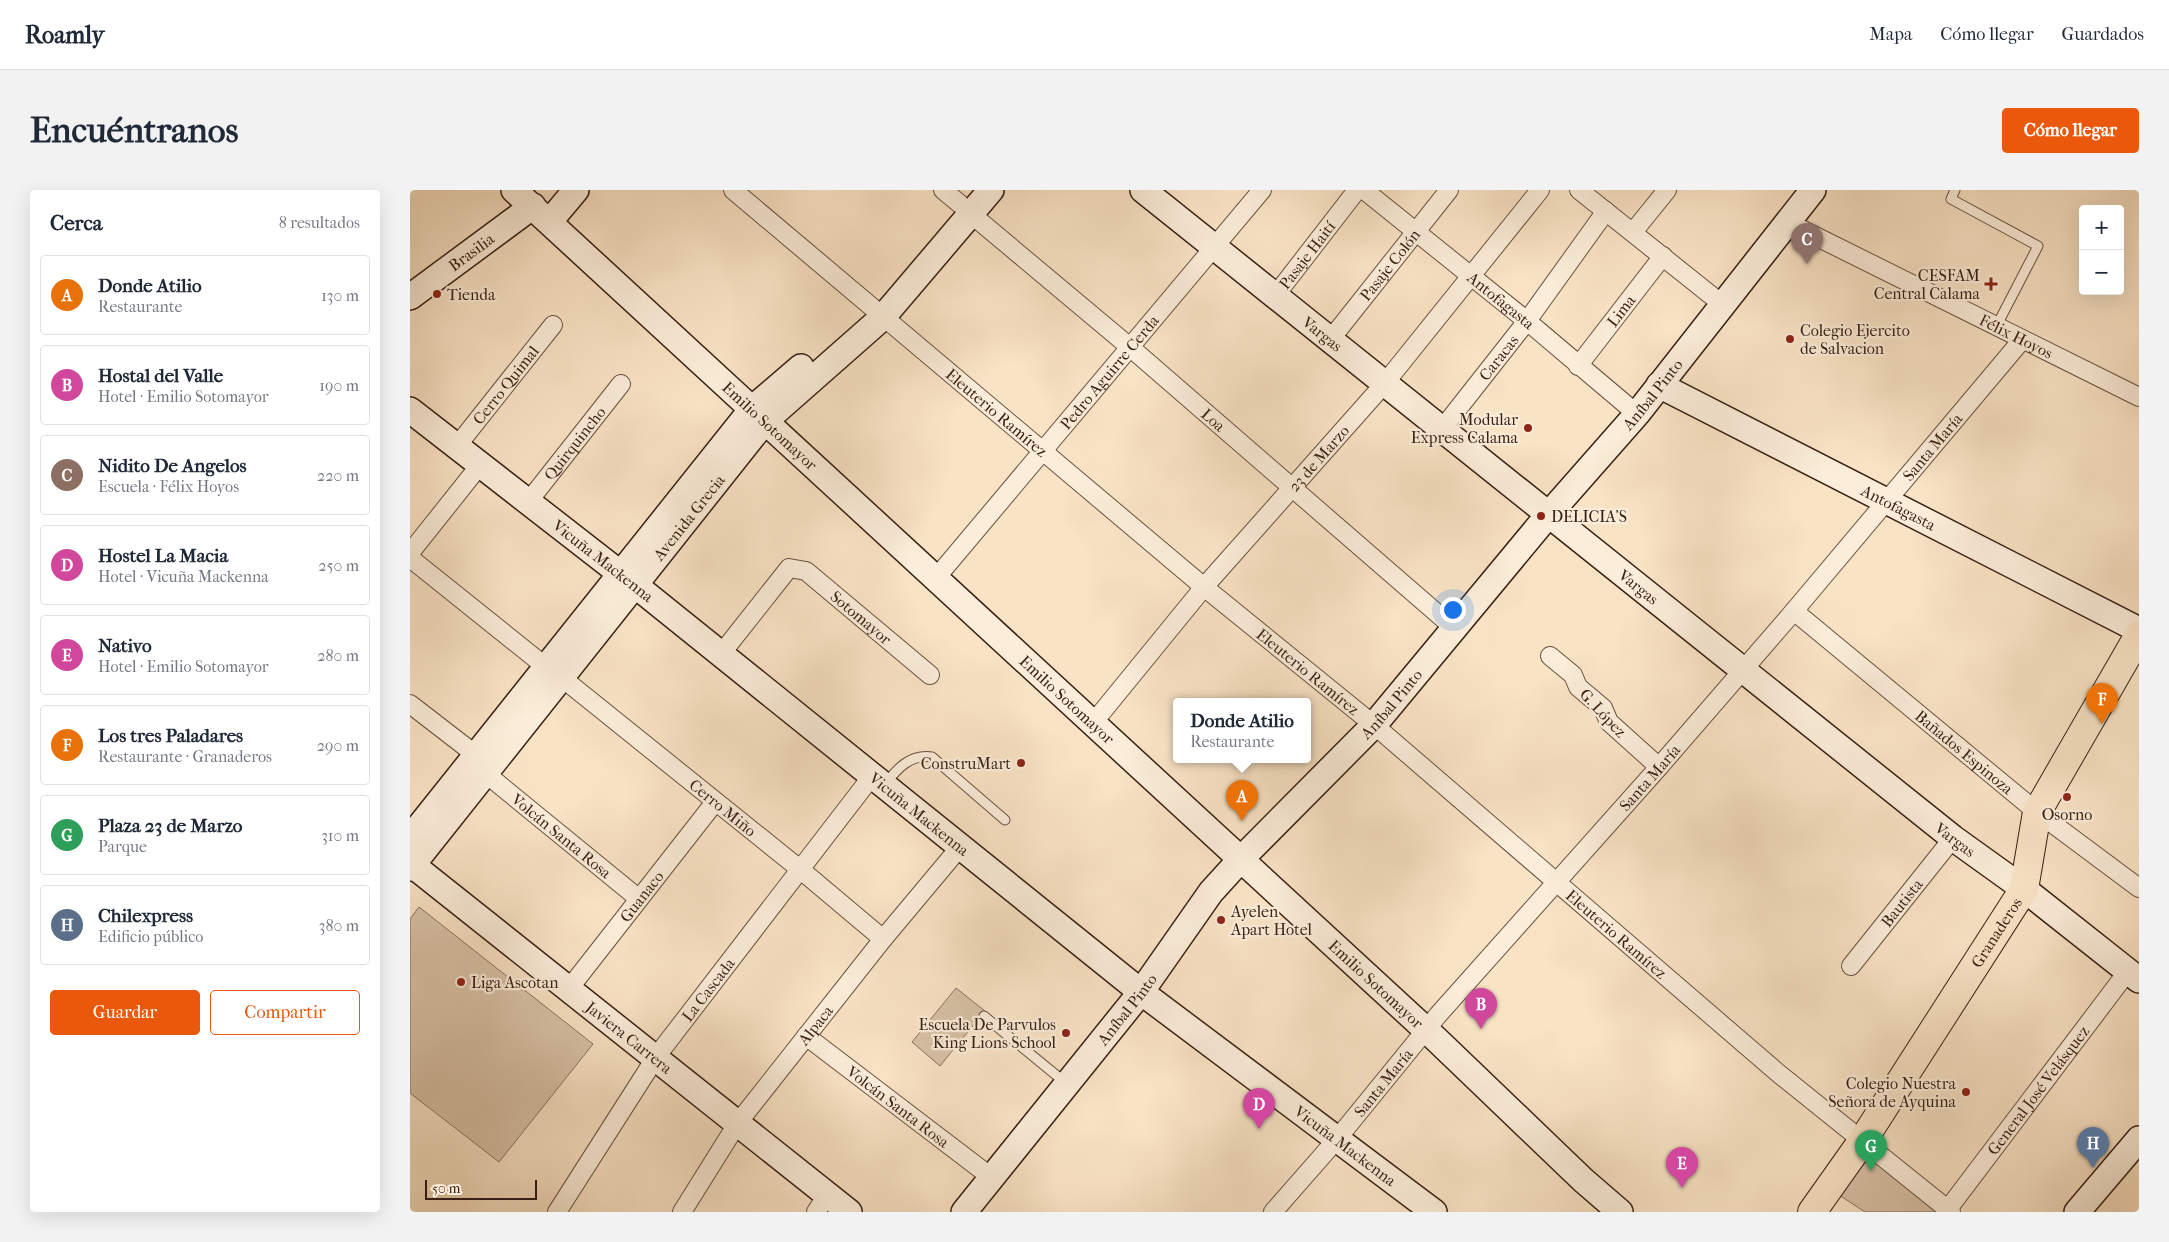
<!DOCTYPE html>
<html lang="es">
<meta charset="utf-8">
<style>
:root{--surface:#fff;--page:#f2f2f3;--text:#1f2937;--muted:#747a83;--line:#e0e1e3;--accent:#ea580c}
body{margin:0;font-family:"IM FELL French Canon",serif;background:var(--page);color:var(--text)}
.controls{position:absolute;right:15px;top:15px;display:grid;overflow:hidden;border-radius:5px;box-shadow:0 5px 20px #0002}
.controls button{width:45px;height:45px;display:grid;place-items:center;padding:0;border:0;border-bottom:1px solid var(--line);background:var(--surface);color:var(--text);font:25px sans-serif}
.scale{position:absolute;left:15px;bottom:12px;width:112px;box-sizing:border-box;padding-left:5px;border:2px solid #382014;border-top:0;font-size:14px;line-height:18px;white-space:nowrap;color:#382014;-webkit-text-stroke:4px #fbedd9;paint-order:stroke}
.you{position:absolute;left:1042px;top:419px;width:18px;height:18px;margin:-12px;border:4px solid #fff;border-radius:50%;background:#1a73e8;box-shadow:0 0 0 8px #1a73e833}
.badge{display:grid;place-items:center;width:32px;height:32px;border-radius:50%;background:var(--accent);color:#fff;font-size:16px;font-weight:700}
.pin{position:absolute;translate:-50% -41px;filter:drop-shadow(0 1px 2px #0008)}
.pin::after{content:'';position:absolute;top:26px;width:18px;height:15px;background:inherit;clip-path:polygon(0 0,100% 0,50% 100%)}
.popup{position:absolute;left:763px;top:508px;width:138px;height:65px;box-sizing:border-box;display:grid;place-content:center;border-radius:5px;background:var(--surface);filter:drop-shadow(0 1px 4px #0005);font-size:16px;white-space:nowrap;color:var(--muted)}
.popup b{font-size:19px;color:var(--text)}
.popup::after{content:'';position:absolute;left:50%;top:100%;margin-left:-10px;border:10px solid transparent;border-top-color:var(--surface)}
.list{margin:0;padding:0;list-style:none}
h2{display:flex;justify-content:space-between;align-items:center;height:65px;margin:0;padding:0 20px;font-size:21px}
h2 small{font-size:16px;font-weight:400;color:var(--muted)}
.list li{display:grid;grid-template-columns:32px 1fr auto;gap:15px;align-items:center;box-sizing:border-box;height:80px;margin:0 10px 10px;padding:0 10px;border:1px solid var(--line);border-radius:5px}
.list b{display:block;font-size:19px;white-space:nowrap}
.list p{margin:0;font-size:16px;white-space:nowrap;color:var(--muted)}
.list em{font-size:16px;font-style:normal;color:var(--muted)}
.actions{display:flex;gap:10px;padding:15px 20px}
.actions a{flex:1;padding:11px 0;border:1px solid var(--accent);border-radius:5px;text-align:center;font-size:18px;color:var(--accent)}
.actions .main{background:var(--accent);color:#fff}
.map{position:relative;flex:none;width:1729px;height:1022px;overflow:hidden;border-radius:5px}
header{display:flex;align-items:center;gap:30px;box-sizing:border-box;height:70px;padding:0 25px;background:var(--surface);border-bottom:1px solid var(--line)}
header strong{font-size:24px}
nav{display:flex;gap:28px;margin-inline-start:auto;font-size:18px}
.intro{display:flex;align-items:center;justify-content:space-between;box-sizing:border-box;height:120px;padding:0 30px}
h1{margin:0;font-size:35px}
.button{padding:12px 22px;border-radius:5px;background:var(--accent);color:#fff;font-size:18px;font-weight:700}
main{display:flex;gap:30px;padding:0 30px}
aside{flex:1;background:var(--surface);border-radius:5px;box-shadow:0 5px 20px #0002}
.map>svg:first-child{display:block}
</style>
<header>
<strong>Roamly</strong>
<nav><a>Mapa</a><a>Cómo llegar</a><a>Guardados</a></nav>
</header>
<div class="intro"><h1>Encuéntranos</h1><a class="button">Cómo llegar</a></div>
<main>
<aside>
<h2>Cerca<small>8 resultados</small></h2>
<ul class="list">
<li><span class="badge" style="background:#e8710a">A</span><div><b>Donde Atilio</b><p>Restaurante</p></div><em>130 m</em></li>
<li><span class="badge" style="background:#d1479c">B</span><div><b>Hostal del Valle</b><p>Hotel · Emilio Sotomayor</p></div><em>190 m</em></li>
<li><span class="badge" style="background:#8d6e63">C</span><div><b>Nidito De Angelos</b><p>Escuela · Félix Hoyos</p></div><em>220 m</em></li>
<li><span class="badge" style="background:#d1479c">D</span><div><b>Hostel La Macia</b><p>Hotel · Vicuña Mackenna</p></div><em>250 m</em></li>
<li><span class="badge" style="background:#d1479c">E</span><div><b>Nativo</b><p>Hotel · Emilio Sotomayor</p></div><em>280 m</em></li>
<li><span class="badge" style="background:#e8710a">F</span><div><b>Los tres Paladares</b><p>Restaurante · Granaderos</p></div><em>290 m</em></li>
<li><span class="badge" style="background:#2e9e5b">G</span><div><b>Plaza 23 de Marzo</b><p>Parque</p></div><em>310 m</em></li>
<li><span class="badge" style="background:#5c6f8a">H</span><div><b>Chilexpress</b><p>Edificio público</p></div><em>380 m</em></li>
</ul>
<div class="actions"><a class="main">Guardar</a><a>Compartir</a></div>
</aside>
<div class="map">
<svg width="1729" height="1022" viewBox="0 0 1729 1022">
<rect width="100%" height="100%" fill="#f9e3c5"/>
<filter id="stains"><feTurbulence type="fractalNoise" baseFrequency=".004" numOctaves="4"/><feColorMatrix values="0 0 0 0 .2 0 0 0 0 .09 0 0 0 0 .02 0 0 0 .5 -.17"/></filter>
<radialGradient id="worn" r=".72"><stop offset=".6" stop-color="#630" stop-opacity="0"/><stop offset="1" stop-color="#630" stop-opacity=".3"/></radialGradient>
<!-- green -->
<path fill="#d8c2a7" stroke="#88715e" d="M 9,717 L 183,854 L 89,972 L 0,903 L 0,729 Z
M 546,798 L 575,821 L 530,876 L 502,852 Z
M 1456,959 L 1529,1022 L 1455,1022 L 1426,1003 Z"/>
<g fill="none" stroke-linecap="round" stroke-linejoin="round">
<!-- lane casing -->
<g stroke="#685140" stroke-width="11">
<path id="lane" d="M 1545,0 L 1541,9 L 1628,56 L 1586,137
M 475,594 C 488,578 500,564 522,567 L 595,630
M 574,826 L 657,894"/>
</g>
<!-- street casing -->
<g stroke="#685140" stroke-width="20">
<g id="street">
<path id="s1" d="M 323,0 L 794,397 L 964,535 L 1368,883 L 1541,1022"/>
<path d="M 533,0 L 550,14"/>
<path id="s2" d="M 954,0 L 1117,131 L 1227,224"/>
<path d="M 1169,0 L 1312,114"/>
<path id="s3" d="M 561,24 L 721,158 L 1044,438"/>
<path id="s4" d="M 1377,32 L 1729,207"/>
<path d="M 1223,42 L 1257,0"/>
<path id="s5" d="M 865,106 L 947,0"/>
<path id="s6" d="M 920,150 L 1039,0"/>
<path id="s7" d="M 1168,176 L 1253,66"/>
<path id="s8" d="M 1032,239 L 1117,131 L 1196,21"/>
<path id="s9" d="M 47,256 L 143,135"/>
<path id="s10" d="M 118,312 L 211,194"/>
<path d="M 0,363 L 70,275"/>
<path d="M 0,368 L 136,477"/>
<path id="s11" d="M 526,388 L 852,0"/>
<path id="s12" d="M 1384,421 L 1627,622 L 1729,698"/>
<path id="s13" d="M 311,464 L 379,378 L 396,381 L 520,485"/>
<path d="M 1140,466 L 1163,485 L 1168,497 L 1193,518 L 1199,532 L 1249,577"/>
<path id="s14" d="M 151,487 L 391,680 L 473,749"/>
<path d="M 0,514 L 66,565"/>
<path id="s15" d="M 683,533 L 794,397 L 975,193 L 1130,0"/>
<path id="s16" d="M 75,583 L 228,708"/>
<path id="s17" d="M 1441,776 L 1543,648"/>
<path id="s18" d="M 158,800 L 305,612"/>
<path id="s19" d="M 396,846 L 581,987"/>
<path id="s20" d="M 1538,1019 L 1718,781"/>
<path id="s21" d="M 147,1022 L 246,867 L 462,586"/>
<path id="s22" d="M 272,1022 L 327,934 L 473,749 L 550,657"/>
<path d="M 406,1022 L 417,1005"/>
<path id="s23" d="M 863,1022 L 927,949 L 1028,825 L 1249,577 L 1384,421 L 1612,150"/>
</g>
</g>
<!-- secondary casing -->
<g stroke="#382014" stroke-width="28">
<g id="secondary">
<path id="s24" d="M 104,0 L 1027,850 L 1173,990 L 1210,1022"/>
<path id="s25" d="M 733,0 L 1543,648 L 1614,699 L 1729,790"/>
<path d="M 140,31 L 166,0"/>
<path id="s26" d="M 0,107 L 123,16"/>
<path id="s27" d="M 1249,195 L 1729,440"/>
<path id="s28" d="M 0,220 L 225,395 L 731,802 L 1024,1022"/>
<path d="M 0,648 L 342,219 L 391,177"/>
<path id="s29" d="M 0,673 L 439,1022"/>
<path id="s30" d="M 0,678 L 355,231 L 473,127 L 581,0"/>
<path id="s31" d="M 554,1022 L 731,802 L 801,702 L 831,669 L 964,535 L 1139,324 L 1227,224 L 1403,0"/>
<path d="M 1667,1022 L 1729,949"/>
</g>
</g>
<!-- primary casing -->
<g stroke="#382014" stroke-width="30">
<g id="primary">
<path id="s32" d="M 1402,1022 L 1453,950 L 1614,699 L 1627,622 L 1729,445"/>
</g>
</g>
<!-- lane -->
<use href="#lane" stroke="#fbedd9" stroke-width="9"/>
<!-- street -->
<use href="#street" stroke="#fbedd9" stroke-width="18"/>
<!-- secondary -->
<use href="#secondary" stroke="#fbedd9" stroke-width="25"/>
<!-- primary -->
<use href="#primary" stroke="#f9e3c5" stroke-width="28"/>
</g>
<!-- markers -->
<g fill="#8f2418" stroke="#fbedd9" stroke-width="2">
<path d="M1578.5 86.5h5v5h5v5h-5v5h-5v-5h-5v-5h5z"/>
<circle cx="27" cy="104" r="5"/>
<circle cx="1380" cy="149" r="5"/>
<circle cx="1118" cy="238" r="5"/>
<circle cx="1131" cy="326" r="5"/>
<circle cx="611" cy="573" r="5"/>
<circle cx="1657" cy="607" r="5"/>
<circle cx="811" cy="730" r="5"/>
<circle cx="51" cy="792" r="5"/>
<circle cx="656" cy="843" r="5"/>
<circle cx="1556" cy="902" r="5"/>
</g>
<g text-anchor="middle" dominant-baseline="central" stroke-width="4.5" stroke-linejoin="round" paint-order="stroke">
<!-- street labels -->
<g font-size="16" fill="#382014" stroke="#fbedd9">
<text stroke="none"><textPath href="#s26" startOffset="76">Brasilia</textPath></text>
<text stroke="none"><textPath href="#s5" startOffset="52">Pasaje Haití</textPath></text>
<text stroke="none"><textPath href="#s6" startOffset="96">Pasaje Colón</textPath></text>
<text stroke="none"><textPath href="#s2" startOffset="176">Antofagasta</textPath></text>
<text stroke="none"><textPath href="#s7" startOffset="70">Lima</textPath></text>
<text stroke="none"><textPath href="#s25" startOffset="230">Vargas</textPath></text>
<text stroke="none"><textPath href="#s4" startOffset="256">Félix Hoyos</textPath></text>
<text stroke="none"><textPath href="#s8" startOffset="91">Caracas</textPath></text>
<text stroke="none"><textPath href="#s11" startOffset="269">Pedro Aguirre Cerda</textPath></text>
<text stroke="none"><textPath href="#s9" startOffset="78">Cerro Quimal</textPath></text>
<text stroke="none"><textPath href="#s31" startOffset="1070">Aníbal Pinto</textPath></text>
<text stroke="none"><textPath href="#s1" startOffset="345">Eleuterio Ramírez</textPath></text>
<text stroke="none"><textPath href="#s3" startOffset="318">Loa</textPath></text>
<text stroke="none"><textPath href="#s24" startOffset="348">Emilio Sotomayor</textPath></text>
<text stroke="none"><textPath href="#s10" startOffset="75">Quirquincho</textPath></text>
<text stroke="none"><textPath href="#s23" startOffset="1010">Santa María</textPath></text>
<text stroke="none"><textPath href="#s15" startOffset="348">23 de Marzo</textPath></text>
<text stroke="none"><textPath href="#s27" startOffset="269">Antofagasta</textPath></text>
<text stroke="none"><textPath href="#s30" startOffset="448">Avenida Grecia</textPath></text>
<text stroke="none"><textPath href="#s28" startOffset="245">Vicuña Mackenna</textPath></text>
<text stroke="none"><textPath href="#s25" startOffset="635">Vargas</textPath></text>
<text stroke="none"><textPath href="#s13" startOffset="199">Sotomayor</textPath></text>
<text stroke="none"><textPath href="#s1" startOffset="750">Eleuterio Ramírez</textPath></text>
<text stroke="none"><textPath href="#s24" startOffset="752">Emilio Sotomayor</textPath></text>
<text stroke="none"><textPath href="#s31" startOffset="665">Aníbal Pinto</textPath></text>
<text transform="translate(1193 523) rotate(47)">G. López</text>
<text stroke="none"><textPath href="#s12" startOffset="221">Bañados Espinoza</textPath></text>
<text stroke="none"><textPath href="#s23" startOffset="575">Santa María</textPath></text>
<text stroke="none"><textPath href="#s14" startOffset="208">Cerro Miño</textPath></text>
<text stroke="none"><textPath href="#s28" startOffset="650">Vicuña Mackenna</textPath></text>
<text stroke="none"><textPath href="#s16" startOffset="99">Volcán Santa Rosa</textPath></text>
<text stroke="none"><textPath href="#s25" startOffset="1040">Vargas</textPath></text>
<text stroke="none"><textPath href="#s18" startOffset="119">Guanaco</textPath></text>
<text stroke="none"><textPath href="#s17" startOffset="81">Bautista</textPath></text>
<text stroke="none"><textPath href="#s32" startOffset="335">Granaderos</textPath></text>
<text stroke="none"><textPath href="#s1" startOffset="1155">Eleuterio Ramírez</textPath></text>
<text stroke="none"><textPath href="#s24" startOffset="1172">Emilio Sotomayor</textPath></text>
<text stroke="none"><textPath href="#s21" startOffset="269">La Cascada</textPath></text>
<text stroke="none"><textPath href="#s31" startOffset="260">Aníbal Pinto</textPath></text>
<text stroke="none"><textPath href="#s22" startOffset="230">Alpaca</textPath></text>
<text stroke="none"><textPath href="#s29" startOffset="280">Javiera Carrera</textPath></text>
<text stroke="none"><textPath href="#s23" startOffset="170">Santa María</textPath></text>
<text stroke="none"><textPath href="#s20" startOffset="149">General José Velásquez</textPath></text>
<text stroke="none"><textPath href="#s19" startOffset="116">Volcán Santa Rosa</textPath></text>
<text stroke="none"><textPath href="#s28" startOffset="1190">Vicuña Mackenna</textPath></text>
</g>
<!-- poi labels -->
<g font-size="16" fill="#382014" stroke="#fbedd9" text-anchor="end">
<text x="1570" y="85">CESFAM<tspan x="1570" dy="18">Central Calama</tspan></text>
<text x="37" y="104" text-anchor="start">Tienda</text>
<text x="1390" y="140" text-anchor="start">Colegio Ejercito<tspan x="1390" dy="18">de Salvacion</tspan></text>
<text x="1108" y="229">Modular<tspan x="1108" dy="18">Express Calama</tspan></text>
<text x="1141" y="326" text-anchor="start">DELICIA'S</text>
<text x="601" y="573">ConstruMart</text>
<text x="1657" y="624" text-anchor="middle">Osorno</text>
<text x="821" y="721" text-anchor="start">Ayelen<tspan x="821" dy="18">Apart Hotel</tspan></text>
<text x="61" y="792" text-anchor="start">Liga Ascotan</text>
<text x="646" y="834">Escuela De Parvulos<tspan x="646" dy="18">King Lions School</tspan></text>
<text x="1546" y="893">Colegio Nuestra<tspan x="1546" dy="18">Señora de Ayquina</tspan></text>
</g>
</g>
<rect width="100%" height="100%" filter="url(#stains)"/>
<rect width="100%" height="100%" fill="url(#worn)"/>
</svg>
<div class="controls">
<button>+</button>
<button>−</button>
</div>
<div class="scale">50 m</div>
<div class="you"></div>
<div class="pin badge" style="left:832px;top:631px;background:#e8710a">A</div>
<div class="popup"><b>Donde Atilio</b>Restaurante</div>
<div class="pin badge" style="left:1071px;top:839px;background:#d1479c">B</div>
<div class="pin badge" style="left:1397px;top:74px;background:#8d6e63">C</div>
<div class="pin badge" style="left:849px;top:939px;background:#d1479c">D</div>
<div class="pin badge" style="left:1272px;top:998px;background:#d1479c">E</div>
<div class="pin badge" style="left:1692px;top:534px;background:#e8710a">F</div>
<div class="pin badge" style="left:1461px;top:981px;background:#2e9e5b">G</div>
<div class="pin badge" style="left:1683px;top:978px;background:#5c6f8a">H</div>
</div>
</main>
